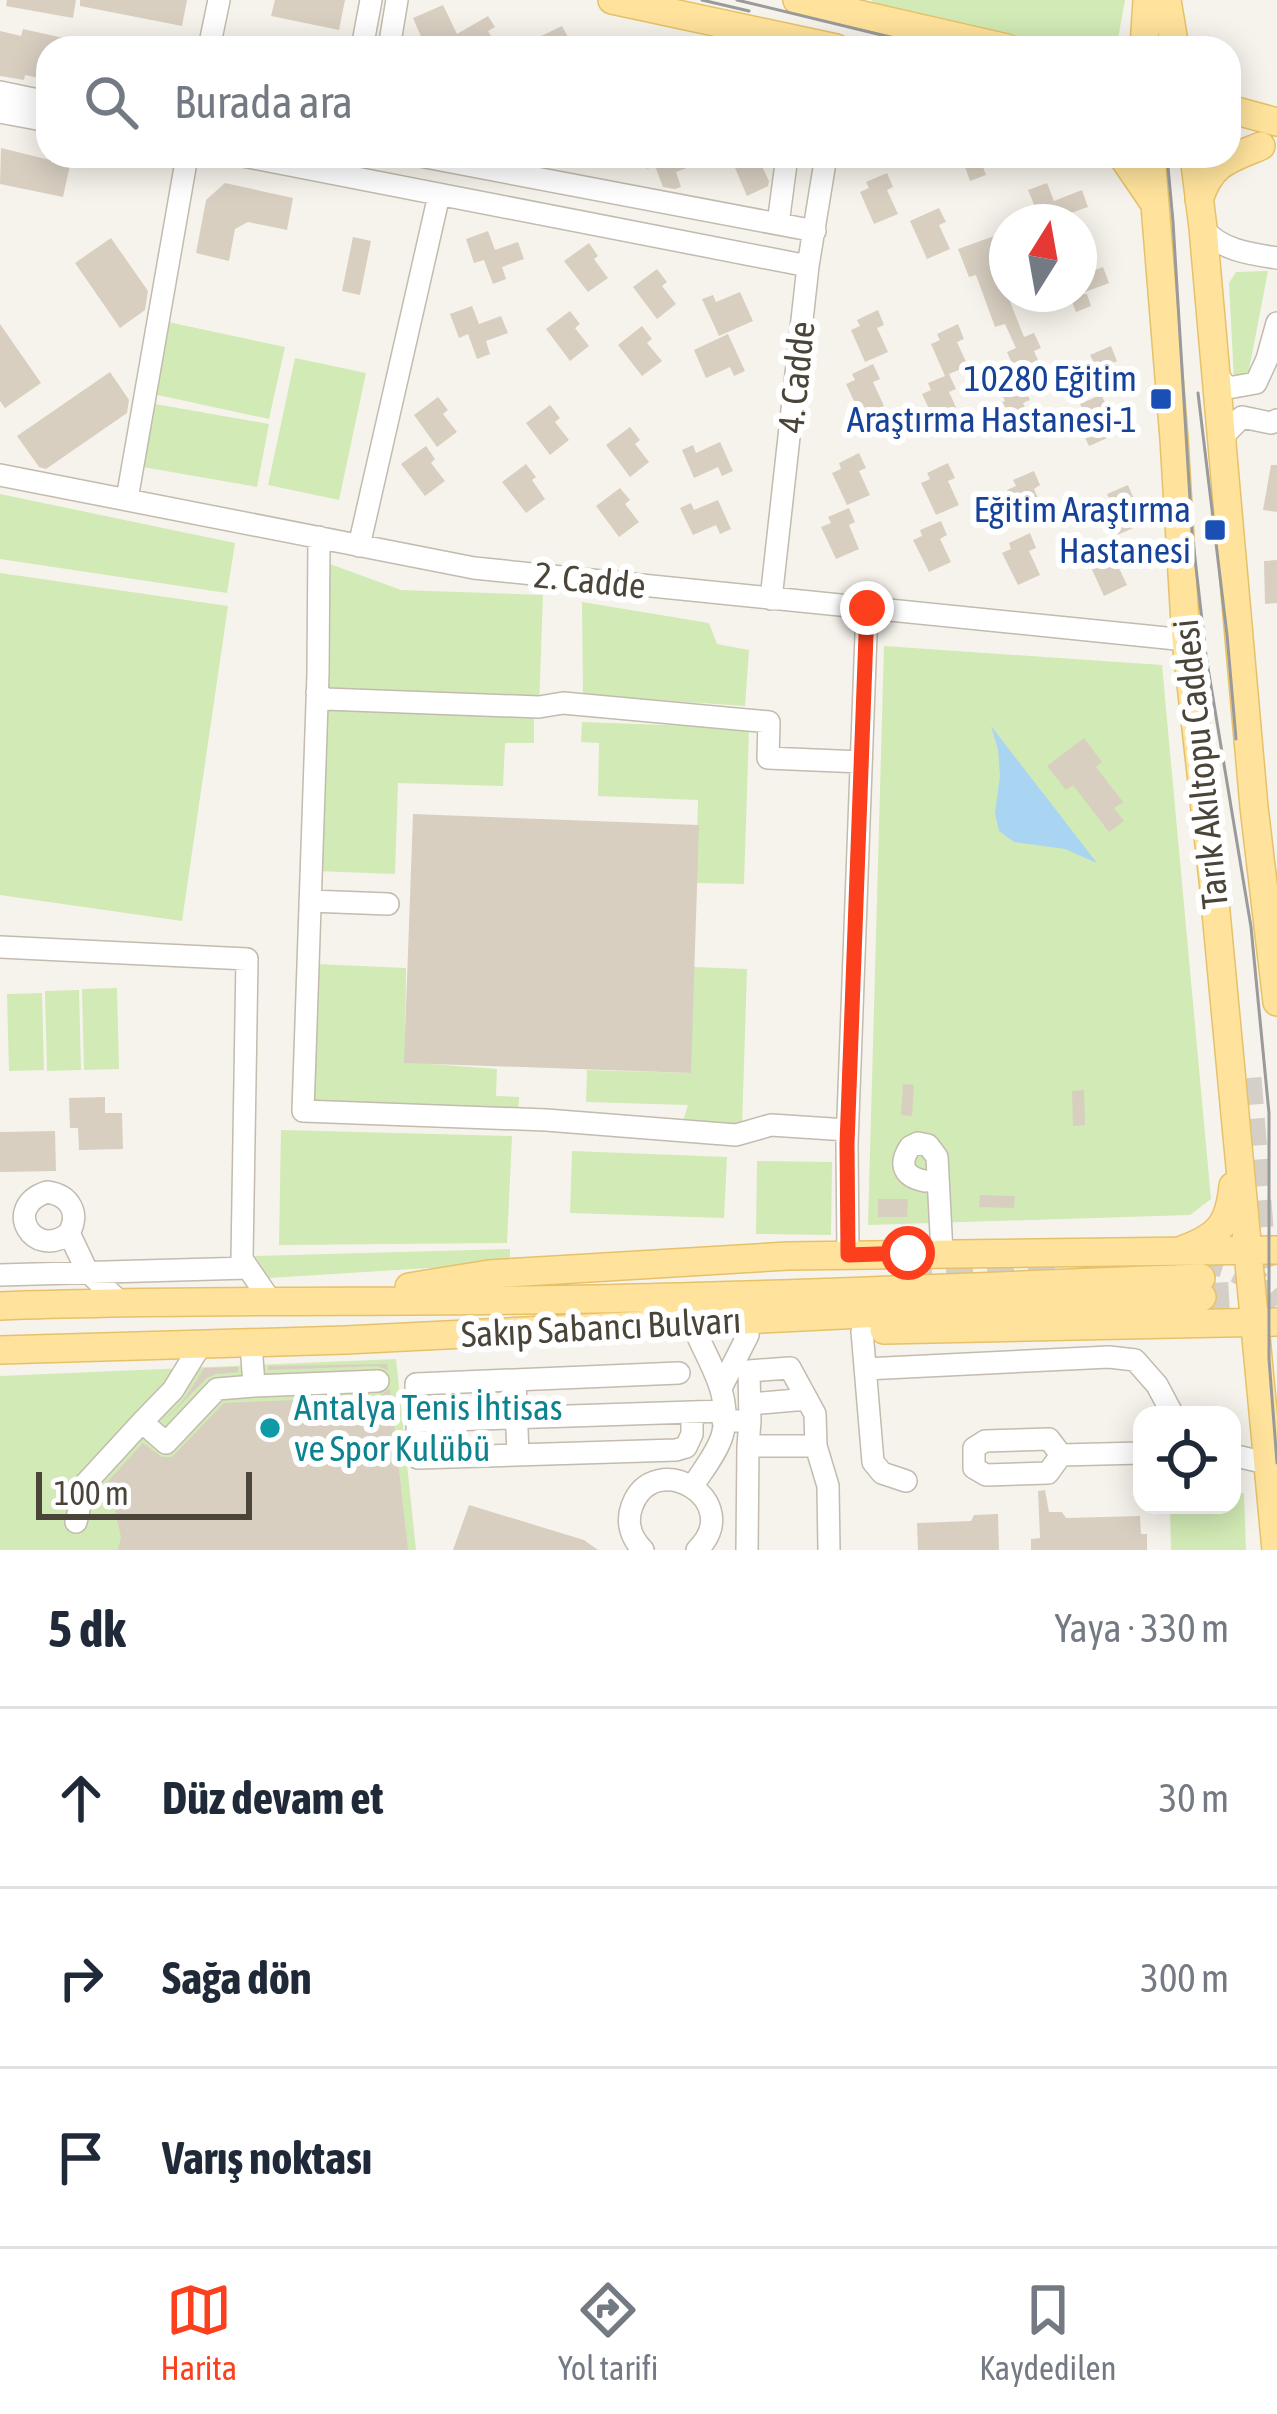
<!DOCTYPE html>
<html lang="tr">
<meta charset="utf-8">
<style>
:root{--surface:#fff;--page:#f6f6f7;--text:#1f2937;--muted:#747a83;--line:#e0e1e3;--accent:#fc3f1d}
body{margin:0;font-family:"Asap Condensed",sans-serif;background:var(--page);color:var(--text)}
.controls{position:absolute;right:36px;bottom:36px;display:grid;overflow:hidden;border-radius:24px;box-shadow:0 6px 30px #0003}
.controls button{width:108px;height:108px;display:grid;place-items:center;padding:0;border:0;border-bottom:3px solid var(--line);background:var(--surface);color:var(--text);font:60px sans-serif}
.compass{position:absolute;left:989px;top:204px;width:108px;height:108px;border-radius:50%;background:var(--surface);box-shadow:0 6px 30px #0003;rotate:11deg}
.scale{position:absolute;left:36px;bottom:30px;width:216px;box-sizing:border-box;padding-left:12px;border:6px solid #4b4439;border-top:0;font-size:33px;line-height:42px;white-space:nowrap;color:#4b4439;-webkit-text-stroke:9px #fff;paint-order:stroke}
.stop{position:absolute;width:36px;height:36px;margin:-27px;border:9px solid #fc3f1d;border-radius:50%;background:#fff}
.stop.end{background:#fc3f1d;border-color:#fff;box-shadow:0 3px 12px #0008}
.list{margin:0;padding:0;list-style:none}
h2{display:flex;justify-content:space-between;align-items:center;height:156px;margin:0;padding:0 48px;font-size:51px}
h2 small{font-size:39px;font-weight:400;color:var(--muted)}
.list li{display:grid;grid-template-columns:78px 1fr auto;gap:36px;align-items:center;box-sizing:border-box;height:180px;padding:0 48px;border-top:3px solid var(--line)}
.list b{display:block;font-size:45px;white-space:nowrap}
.list em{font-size:39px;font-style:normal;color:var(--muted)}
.icon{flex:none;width:66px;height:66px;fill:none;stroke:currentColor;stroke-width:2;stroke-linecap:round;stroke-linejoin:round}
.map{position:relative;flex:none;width:1277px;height:1550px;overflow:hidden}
.search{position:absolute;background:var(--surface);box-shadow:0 6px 30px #0003;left:36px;right:36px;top:36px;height:132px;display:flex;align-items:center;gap:30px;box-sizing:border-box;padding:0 42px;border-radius:36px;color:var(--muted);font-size:45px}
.sheet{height:696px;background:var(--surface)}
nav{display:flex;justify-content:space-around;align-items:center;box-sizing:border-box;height:168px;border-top:3px solid var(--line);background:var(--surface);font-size:33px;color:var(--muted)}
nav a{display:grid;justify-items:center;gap:6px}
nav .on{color:var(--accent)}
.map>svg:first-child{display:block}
</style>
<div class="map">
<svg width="1277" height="1550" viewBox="0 0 1277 1550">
<rect width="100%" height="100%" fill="#f6f3ec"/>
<!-- green -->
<path fill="#d2eab5" d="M 872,0 L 1125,0 L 1117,44 L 1112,48 L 1071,48 L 873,13 Z
M 1268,271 L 1247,380 L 1234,380 L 1229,283 L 1236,272 Z
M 168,322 L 285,347 L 269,419 L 153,394 Z
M 295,358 L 366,373 L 339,500 L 268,485 Z
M 155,404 L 269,424 L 257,487 L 143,467 Z
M 0,494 L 235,543 L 227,593 L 0,559 Z
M 330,564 L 401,590 L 543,595 L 539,707 L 325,699 Z
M 0,573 L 228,606 L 182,921 L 0,895 Z
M 582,602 L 709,623 L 717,644 L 749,650 L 745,706 L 583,695 Z
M 884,646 L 1162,665 L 1211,1199 L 1190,1215 L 868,1225 Z
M 321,710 L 534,716 L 534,743 L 505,743 L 503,786 L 398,783 L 395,874 L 316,871 Z
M 582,722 L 749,728 L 744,884 L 696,883 L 698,800 L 598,796 L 599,743 L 581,742 Z
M 317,964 L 406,968 L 405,1062 L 497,1069 L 496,1096 L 519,1097 L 518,1116 L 312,1107 Z
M 693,967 L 747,969 L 742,1126 L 682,1124 L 688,1105 L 586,1102 L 587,1070 L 690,1073 Z
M 117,988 L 119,1069 L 84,1070 L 82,989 Z
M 79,990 L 81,1070 L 47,1071 L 45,991 Z
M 42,993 L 44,1070 L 9,1071 L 7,994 Z
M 281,1130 L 512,1136 L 507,1243 L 279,1245 Z
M 572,1151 L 727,1157 L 724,1218 L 570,1213 Z
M 757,1161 L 832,1162 L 831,1235 L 756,1234 Z
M 510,1249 L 510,1263 L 269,1278 L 255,1256 Z
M 396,1359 L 416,1550 L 0,1550 L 0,1376 Z
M 1232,1493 L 1244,1493 L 1246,1550 L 1171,1550 L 1170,1505 L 1232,1505 Z"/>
<!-- water -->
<path fill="#a9d4f2" d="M 991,726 L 1097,863 L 1065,849 L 1014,842 L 999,831 L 995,813 L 1000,776 L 998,749 Z"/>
<!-- building -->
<path fill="#d8cfc1" d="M 7,0 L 76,0 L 73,18 L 6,6 Z
M 80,0 L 187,0 L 182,26 L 80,6 Z
M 275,0 L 345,0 L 339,30 L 271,16 Z
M 443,5 L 457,34 L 488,16 L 495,27 L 488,31 L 498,48 L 426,48 L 413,18 Z
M 562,26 L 569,39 L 544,48 L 539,37 Z
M 23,29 L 86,43 L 86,48 L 48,48 L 48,80 L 25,75 L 24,80 L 0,76 L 0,31 L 21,36 Z
M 1,148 L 70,165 L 63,197 L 0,184 Z
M 642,156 L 716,156 L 716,157 L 676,172 L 681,187 L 675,189 L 663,187 L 655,166 L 647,169 Z
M 740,156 L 757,156 L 769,181 L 768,186 L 747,196 L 733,163 L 742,159 Z
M 961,156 L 979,156 L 986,175 L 970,181 Z
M 887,173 L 893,187 L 887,190 L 898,214 L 874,224 L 860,192 L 869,188 L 866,182 Z
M 225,183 L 293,198 L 287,230 L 248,222 L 235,229 L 229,261 L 196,253 L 206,200 Z
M 1047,183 L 1054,201 L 1082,190 L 1088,207 L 1065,215 L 1068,222 L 1050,222 L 1045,209 L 1037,212 L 1028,190 Z
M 939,208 L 946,222 L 939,225 L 950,249 L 927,259 L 910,221 Z
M 488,231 L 495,250 L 518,242 L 524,259 L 502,267 L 506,279 L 493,284 L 484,260 L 474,263 L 466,239 Z
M 997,235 L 1007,263 L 998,267 L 1007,294 L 1024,337 L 1034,333 L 1041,348 L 1034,351 L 1044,374 L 1021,385 L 1007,352 L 1016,348 L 1005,324 L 995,327 L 976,275 L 969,277 L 958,249 Z
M 353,237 L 371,241 L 360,295 L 342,291 Z
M 111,238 L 148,291 L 145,310 L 120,328 L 75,263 Z
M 589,243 L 598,256 L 594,259 L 608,278 L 588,292 L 564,261 Z
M 1103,267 L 1109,283 L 1080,294 L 1087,294 L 1091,306 L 1076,312 L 1069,294 L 1079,294 L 1079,276 Z
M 657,269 L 667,282 L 662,286 L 676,304 L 657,319 L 633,287 Z
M 740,292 L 753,321 L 719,336 L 702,299 L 713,295 L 716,302 Z
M 472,306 L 479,324 L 501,316 L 508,333 L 486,341 L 490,354 L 477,359 L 468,334 L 459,338 L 450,314 Z
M 878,310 L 884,325 L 877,328 L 888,352 L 865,362 L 851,330 L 860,326 L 857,320 Z
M 570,311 L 580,324 L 575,328 L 589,346 L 570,361 L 546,329 Z
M 0,324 L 41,383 L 5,408 L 0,401 Z
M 958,324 L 964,339 L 957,342 L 968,366 L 949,374 L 956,389 L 949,392 L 960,416 L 937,426 L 922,394 L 931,390 L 928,383 L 945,376 L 931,344 L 940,340 L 937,334 Z
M 642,326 L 652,339 L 647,343 L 662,361 L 642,376 L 618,345 Z
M 728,334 L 745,371 L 734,376 L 730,367 L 706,378 L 694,350 Z
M 1111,346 L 1117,361 L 1111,364 L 1121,387 L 1102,396 L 1108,409 L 1101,412 L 1112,436 L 1089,446 L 1074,414 L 1083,410 L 1080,404 L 1098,396 L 1084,365 L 1093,361 L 1090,355 Z
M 873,364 L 880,379 L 873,382 L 884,406 L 861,416 L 846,384 L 855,380 L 852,374 Z
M 110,372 L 129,400 L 127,413 L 46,469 L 39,467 L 17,436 Z
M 1023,386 L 1030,400 L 1023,403 L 1034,427 L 1010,437 L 996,405 L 1005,401 L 1002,395 Z
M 438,397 L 448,410 L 443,414 L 457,432 L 437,447 L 414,415 Z
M 550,405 L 560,418 L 555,422 L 569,440 L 550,455 L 526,423 Z
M 630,427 L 640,440 L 635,444 L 649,462 L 630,477 L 606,445 Z
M 720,442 L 733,471 L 722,476 L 718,467 L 694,478 L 682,450 L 693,445 L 696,453 Z
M 426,446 L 435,459 L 431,463 L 445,481 L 425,496 L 401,464 Z
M 859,453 L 866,468 L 859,471 L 870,495 L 847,505 L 832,473 L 841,469 L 839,463 Z
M 948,463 L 955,478 L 948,481 L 959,505 L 936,515 L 921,483 L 930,479 L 927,473 Z
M 526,464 L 536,477 L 532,480 L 545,499 L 526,513 L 502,482 Z
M 1271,465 L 1277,465 L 1277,512 L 1263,510 Z
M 1034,471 L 1040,485 L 1034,489 L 1044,512 L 1021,523 L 1007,490 L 1016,486 L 1013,480 Z
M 1128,485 L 1134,499 L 1127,502 L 1138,526 L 1115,536 L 1101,504 L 1110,500 L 1107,494 Z
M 620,488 L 630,500 L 625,504 L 639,522 L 619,537 L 596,506 Z
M 718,500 L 731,529 L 720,534 L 716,525 L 693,535 L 680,508 L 691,503 L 694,510 Z
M 849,508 L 855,522 L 849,525 L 859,549 L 836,559 L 821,527 L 831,523 L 828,517 Z
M 941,521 L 947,535 L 940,539 L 951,562 L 929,572 L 913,540 L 922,536 L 920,530 Z
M 1030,533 L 1036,548 L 1029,551 L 1040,575 L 1018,585 L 1002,553 L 1011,549 L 1009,543 Z
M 1116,544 L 1123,559 L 1116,562 L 1127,585 L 1104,596 L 1089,563 L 1098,559 L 1095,553 Z
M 1277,560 L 1277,603 L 1265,604 L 1264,561 Z
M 1084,738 L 1102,762 L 1096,767 L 1123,802 L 1114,808 L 1124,821 L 1109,832 L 1073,785 L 1066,790 L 1047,766 Z
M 413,814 L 699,825 L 691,1073 L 404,1063 Z
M 903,1084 L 914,1085 L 912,1116 L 901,1115 Z
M 1084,1090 L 1085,1125 L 1073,1126 L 1072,1091 Z
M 105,1097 L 105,1113 L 122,1113 L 123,1149 L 79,1150 L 78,1128 L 70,1128 L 69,1098 Z
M 55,1131 L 56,1171 L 0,1172 L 0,1132 Z
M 980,1195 L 1015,1196 L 1014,1208 L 979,1207 Z
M 878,1199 L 908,1199 L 907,1217 L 878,1217 Z
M 387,1364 L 388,1370 L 377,1366 L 268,1370 L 268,1366 Z
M 238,1367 L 238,1372 L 216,1374 L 207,1378 L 164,1421 L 185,1398 L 204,1368 Z
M 390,1389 L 408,1550 L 118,1550 L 121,1537 L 111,1493 L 100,1490 L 143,1443 L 162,1457 L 172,1457 L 224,1403 L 379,1396 Z
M 1045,1490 L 1049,1512 L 1062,1512 L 1066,1518 L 1140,1516 L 1141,1534 L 1147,1534 L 1147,1550 L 1031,1550 L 1031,1539 L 1040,1538 L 1038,1491 Z
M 469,1505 L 584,1540 L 598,1550 L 453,1550 Z
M 998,1514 L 999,1550 L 918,1550 L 917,1523 L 971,1521 L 974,1515 Z"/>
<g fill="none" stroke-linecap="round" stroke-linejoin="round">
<!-- major-tunnel -->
<path stroke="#d4d0c8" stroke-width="27" stroke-dasharray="27 14" stroke-linecap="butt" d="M 1248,1078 L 1261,1239 L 1270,1270
M 1197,1260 C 1233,1261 1256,1278 1277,1305
M 905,1272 L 1069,1265
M 1202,1297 L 1275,1293"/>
<!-- minor casing -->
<g stroke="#c2bbae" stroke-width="24">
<path id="minor" d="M 209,48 L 219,0
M 362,48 L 371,0
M 389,48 L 397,0
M 0,92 L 48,102
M 0,112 L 48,121
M 243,156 L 808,266
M 420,156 L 815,231
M 778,224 L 787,156
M 1203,228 C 1220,250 1250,254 1277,258
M 1214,372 L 1228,388 L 1256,383 L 1267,359 L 1277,323
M 1224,446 L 1226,433 L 1242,417 L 1271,423 L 1277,420
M 0,475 L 474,568 L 1186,640
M 127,499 L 187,156
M 319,537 L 318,674 L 303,1111 L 546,1120 L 736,1135 L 771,1125 L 847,1130
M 359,546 L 439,195
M 771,599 L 808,266 L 826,156
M 317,692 L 325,699 L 539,707 L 563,703 L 769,722 L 768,758 L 861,762
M 310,901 L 388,904
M 0,947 L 247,959 L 242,1259 L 272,1303
M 925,1181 C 904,1177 898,1165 910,1147 L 918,1143 L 928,1145 L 937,1157 L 942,1253
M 69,1233 C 34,1261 1,1207 47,1192 C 70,1195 80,1213 69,1233 L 87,1271 L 120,1302
M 848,1255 L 847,1144 L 867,608
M 0,1275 L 248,1268
M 862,1331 L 873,1462 L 882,1473 L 906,1481
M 202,1343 L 173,1390 L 142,1422 L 166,1443 L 217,1389 L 254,1386 L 251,1343
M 865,1369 L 1109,1357 L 1135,1360 L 1157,1385 L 1173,1415
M 679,1373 L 416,1384 L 418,1458 L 676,1450 L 686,1447 L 692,1434 L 692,1412
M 515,1380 L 518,1455
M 254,1386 L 378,1381
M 722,1386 L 748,1335
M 750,1404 L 807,1399
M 417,1421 L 723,1411
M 723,1421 L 750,1421 L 749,1371 L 790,1368 L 815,1414 L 816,1446 L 748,1446 L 750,1421
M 816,1446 L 828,1486 L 829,1550
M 1061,1455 L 1048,1473 L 986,1475 L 974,1468 L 974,1448 L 985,1441 L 1049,1439 L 1061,1455 L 1142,1453
M 1232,1455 L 1266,1463
M 693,1486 C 702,1471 717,1453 722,1436 C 733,1401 712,1367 698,1337
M 76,1522 L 85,1484 L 142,1422
M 643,1550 C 631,1538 626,1522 632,1506 C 654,1446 747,1501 697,1550
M 747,1550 L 748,1446"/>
</g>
<!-- major casing -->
<g stroke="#e6c16a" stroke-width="30">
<path id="major" d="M 612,0 L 836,48
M 797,0 L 1007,48
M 1167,0 L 1175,48
M 1144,48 L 1147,0
M 1229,109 L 1277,122
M 1122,156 L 1152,200
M 1151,156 L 1174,439 L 1186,640 L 1213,880 L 1276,1550
M 1194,156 L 1203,228 L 1254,807 L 1277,1002
M 1199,200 C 1211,163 1227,160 1261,146
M 1184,1249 C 1220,1236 1229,1223 1233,1186
M 409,1287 L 489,1274 L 788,1256 L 1277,1250
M 0,1306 C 212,1298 425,1304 637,1298 C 825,1294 1013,1285 1201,1278
M 884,1330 L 1277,1322
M 0,1350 L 346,1340 L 1202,1297"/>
</g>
<!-- minor -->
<use href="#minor" stroke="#fff" stroke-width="21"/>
<!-- major -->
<use href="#major" stroke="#ffe39c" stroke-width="27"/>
<!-- tram -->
<path stroke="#9a9a9a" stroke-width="3" d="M 702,0 L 749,11
M 737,0 L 935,48
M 1167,156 L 1173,222 L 1192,532 L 1206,656 L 1251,927 L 1269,1113 L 1269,1359 L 1277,1463
M 1198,393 L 1227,635 L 1236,739"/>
</g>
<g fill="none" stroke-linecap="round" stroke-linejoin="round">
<!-- route -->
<path stroke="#fc3f1d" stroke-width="15" d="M 867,608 L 847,1144 L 848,1255 L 908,1253"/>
</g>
<!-- markers -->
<g fill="#1a4fb4" stroke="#fff" stroke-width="4.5">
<rect x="1149" y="387" width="24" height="24" rx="6"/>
<rect x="1203" y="518" width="24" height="24" rx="6"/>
</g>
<circle fill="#0f9aa8" stroke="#fff" stroke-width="4.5" cx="270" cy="1428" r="12"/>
<g text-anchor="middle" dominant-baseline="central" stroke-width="12" stroke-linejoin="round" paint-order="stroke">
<!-- street labels -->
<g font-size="36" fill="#4b4439" stroke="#fff">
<text transform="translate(796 377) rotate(-84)">4. Cadde</text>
<text transform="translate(590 580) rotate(6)">2. Cadde</text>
<text transform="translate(1200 764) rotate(-96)">Tarık Akıltopu Caddesi</text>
<text transform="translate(601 1327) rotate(-3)">Sakıp Sabancı Bulvarı</text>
</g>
<!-- transit labels -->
<g font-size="36" fill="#164399" stroke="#fff" text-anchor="end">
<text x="1137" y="378">10280 Eğitim<tspan x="1137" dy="41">Araştırma Hastanesi-1</tspan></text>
<text x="1191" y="509">Eğitim Araştırma<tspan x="1191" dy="41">Hastanesi</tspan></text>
</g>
<!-- culture labels -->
<g font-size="36" fill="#0d838f" stroke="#fff" text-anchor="start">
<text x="294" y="1407">Antalya Tenis İhtisas<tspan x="294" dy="41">ve Spor Kulübü</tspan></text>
</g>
</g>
</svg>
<div class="controls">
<button><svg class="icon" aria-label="locate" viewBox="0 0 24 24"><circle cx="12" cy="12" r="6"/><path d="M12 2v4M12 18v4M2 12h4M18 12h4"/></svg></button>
</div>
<svg class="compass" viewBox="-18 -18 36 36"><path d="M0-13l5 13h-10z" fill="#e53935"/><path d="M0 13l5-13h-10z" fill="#747a83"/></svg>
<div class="scale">100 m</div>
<div class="stop" style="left:908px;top:1253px"></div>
<div class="stop end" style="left:867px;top:608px"></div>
<div class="search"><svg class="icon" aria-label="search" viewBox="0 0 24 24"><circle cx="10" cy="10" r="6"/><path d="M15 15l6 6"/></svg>Burada ara</div>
</div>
<section class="sheet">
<h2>5 dk<small>Yaya · 330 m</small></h2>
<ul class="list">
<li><svg class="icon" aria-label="ahead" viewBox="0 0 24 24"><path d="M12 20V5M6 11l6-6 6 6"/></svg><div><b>Düz devam et</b></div><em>30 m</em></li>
<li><svg class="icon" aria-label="right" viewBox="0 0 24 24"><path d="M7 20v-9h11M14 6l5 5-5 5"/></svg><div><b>Sağa dön</b></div><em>300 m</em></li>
<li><svg class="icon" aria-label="arrive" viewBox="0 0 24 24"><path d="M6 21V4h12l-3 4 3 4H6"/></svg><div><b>Varış noktası</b></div></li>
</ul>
</section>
<nav>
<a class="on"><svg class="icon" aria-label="map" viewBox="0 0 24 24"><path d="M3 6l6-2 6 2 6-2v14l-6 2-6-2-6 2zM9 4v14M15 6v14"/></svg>Harita</a>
<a><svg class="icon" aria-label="directions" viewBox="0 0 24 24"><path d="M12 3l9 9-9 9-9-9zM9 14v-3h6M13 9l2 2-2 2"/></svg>Yol tarifi</a>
<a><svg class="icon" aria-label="saved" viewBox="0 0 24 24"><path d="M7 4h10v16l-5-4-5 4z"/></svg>Kaydedilen</a>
</nav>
